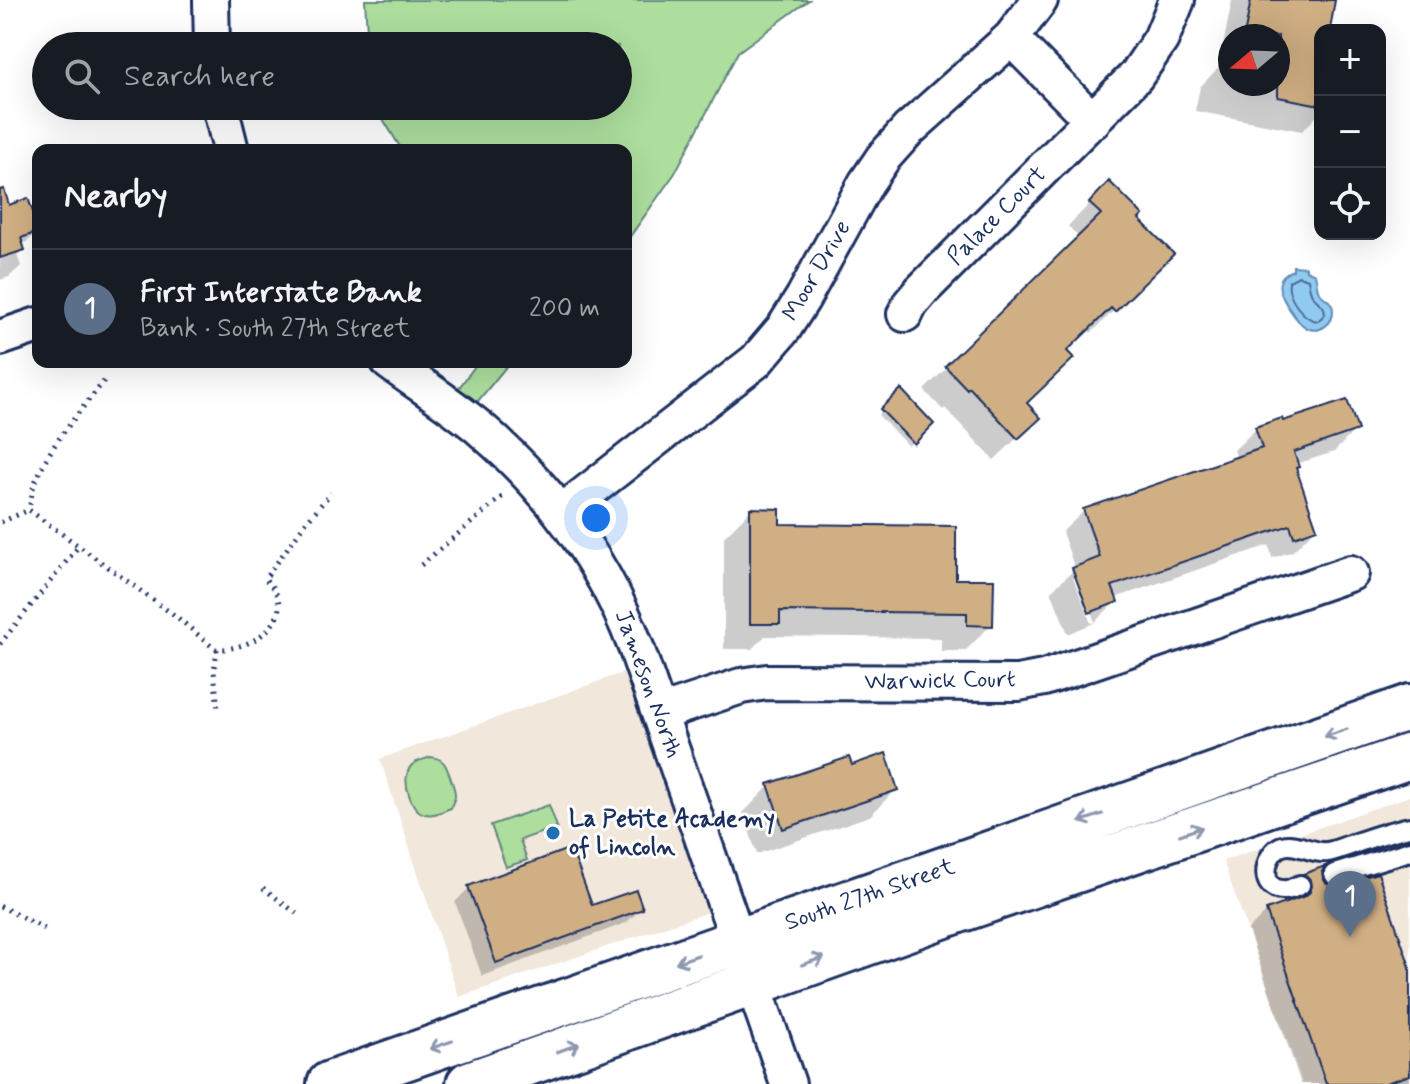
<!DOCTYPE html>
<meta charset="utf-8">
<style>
:root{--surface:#171b24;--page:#242831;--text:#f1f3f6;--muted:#9ea1a6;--line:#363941;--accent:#d93025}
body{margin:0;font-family:Mynerve,sans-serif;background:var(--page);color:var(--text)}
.controls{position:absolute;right:24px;top:24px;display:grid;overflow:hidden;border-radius:16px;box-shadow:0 8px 32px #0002}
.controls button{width:72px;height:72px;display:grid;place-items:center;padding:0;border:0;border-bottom:2px solid var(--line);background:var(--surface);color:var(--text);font:40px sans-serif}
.compass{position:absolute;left:1218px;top:24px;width:72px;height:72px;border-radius:50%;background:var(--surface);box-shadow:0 8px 32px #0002;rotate:251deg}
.you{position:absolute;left:596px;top:518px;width:28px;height:28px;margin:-20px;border:6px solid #fff;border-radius:50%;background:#1a73e8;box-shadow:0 0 0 12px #1a73e833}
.badge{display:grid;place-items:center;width:52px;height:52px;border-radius:50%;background:var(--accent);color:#fff;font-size:26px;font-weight:700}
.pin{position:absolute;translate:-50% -66px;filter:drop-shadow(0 2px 4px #0008)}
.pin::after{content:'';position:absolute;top:42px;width:28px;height:24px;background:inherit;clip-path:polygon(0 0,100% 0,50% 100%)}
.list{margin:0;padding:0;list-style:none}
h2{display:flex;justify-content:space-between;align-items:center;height:104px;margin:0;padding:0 32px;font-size:34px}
h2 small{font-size:26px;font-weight:400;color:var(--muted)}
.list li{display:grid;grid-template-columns:52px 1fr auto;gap:24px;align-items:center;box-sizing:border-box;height:120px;padding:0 32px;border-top:2px solid var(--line)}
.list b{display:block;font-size:30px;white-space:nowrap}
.list p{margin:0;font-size:26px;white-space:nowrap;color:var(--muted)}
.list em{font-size:26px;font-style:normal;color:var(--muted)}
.icon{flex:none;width:44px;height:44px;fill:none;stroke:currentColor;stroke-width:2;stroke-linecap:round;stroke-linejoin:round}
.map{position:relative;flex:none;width:1410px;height:1084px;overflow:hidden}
.search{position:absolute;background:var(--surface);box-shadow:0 8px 32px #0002;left:32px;top:32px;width:600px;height:88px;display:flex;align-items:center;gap:20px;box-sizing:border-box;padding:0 28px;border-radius:44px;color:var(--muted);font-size:30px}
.panel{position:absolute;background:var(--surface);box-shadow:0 8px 32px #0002;left:32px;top:144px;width:600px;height:224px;border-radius:16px}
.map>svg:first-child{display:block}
</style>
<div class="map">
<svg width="1410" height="1084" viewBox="0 0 1410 1084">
<rect width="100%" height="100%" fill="#fff"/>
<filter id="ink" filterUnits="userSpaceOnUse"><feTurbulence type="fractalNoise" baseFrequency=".0125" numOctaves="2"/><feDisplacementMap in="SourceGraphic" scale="16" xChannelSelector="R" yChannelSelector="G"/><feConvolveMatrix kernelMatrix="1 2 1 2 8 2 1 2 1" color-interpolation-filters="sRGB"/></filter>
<g filter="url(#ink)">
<!-- built -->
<path fill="#f1e7da" d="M 642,666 L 726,906 L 459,997 L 380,759 Z
M 1410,796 L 1410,1084 L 1303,1084 L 1223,861 Z"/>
<!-- green -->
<path fill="#adde9e" stroke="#64867e" stroke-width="2" d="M 365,0 L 809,0 L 738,52 L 675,173 L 626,242 L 626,150 L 402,150 L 375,106 L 618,106 L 618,46 L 368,46 Z
M 478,362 L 510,362 L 465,417 L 447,404 Z
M 431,757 C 436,758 440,758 444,763 C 447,767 456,791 455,796 C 455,800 451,804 451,808 C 442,811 435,816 425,814 C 411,811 402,782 409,769 C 413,761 423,760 431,757 Z
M 549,805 L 557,827 L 520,840 L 527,860 L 506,867 L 491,825 Z"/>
<!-- water -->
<path fill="#91caf0" stroke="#628cb6" stroke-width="2" d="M 1293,266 L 1306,267 L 1306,270 L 1315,274 C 1317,280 1316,286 1319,292 C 1324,300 1332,299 1333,310 C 1334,323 1320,334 1307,328 C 1297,323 1276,293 1280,282 C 1281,275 1288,272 1293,270 Z"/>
<!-- shadow -->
<path fill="#0003" fill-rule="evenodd" d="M 1232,0 L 1333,0 L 1328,30 L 1320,30 L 1320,113 L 1302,131 L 1195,111 L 1200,87 L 1219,67 ZM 1230,36 L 1278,36 L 1278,84 L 1230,84 Z
M 1109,184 L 1136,219 L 1171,254 L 1091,333 L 1087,329 L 1065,351 L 1024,403 L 1038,418 L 994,460 L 945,408 L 943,410 L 924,390 L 1080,238 L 1068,226 Z
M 0,203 L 38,231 L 27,242 L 21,244 L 22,249 L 17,255 L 21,266 L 9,277 L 0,280 Z
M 901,392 L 932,424 L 908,446 L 878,415 Z
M 1282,424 L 1355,430 L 1334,452 L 1296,464 L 1294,468 L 1315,529 L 1293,551 L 1272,558 L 1269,545 L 1115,598 L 1116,601 L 1094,623 L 1068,634 L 1051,591 L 1075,569 L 1062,532 L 1084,511 L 1237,459 L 1234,450 L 1256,429 ZM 1073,578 L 1078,578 L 1095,622 L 1091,623 Z
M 751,510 L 778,526 L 954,581 L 991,625 L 965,651 L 941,651 L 941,638 L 765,636 L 752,649 L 724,649 L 724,537 Z
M 851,767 L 896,789 L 870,816 L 757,854 L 743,813 L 769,786 Z
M 1321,869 L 1321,879 L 1410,973 L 1410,1084 L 1301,1084 L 1248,930 L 1267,911 L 1293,902 L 1292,899 L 1286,894 L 1304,875 Z
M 469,888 L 591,908 L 641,909 L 626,923 L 482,976 L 455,902 Z"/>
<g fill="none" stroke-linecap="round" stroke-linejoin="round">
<!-- shore -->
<path stroke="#4a6d98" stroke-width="2" d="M 1299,276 L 1308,279 C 1311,298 1312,295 1324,308 L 1325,314 L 1318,321 C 1303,320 1286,296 1289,281 Z"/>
</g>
<!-- building -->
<path fill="#d1af84" stroke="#1b2f5e" stroke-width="2" d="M 1251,0 L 1335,0 L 1330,30 L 1320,30 L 1320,105 L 1278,97 L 1278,36 L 1244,36 Z
M 1109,181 L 1143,215 L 1139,219 L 1174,254 L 1115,312 L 1111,308 L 1067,351 L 1074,358 L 1027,403 L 1041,418 L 1018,439 L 969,387 L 967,389 L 945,366 L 1101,214 L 1089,203 Z
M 4,189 L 9,205 L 28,198 L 38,226 L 38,232 L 21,238 L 25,250 L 0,258 L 0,190 Z
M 901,389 L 934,424 L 914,444 L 880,409 Z
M 1347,400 L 1358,430 L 1294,452 L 1299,467 L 1296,468 L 1317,529 L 1294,537 L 1290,525 L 1112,586 L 1118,602 L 1089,613 L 1072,568 L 1100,557 L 1083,509 L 1262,448 L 1255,427 L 1282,418 L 1283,421 Z
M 750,508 L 780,509 L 780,524 L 956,526 L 956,579 L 994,579 L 993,626 L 967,625 L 967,613 L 780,611 L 780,624 L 750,624 Z
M 886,753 L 898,790 L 783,829 L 768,784 L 849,757 L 852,765 Z
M 571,848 L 592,905 L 636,890 L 643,909 L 496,963 L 468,886 Z
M 1325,866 L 1322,872 L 1323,878 L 1326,883 L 1332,886 L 1378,873 L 1410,967 L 1410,1075 L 1383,1084 L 1326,1084 L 1266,910 L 1305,896 L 1310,892 L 1312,886 L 1311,880 L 1303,874 Z"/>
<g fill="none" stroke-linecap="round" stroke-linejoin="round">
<!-- lane casing -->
<g stroke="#1b2f5e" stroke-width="24">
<path id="lane" d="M 1334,874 L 1410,851
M 1300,885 C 1295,887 1288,891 1283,890 C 1259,890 1264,857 1278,848 C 1293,839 1311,854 1327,852 C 1334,851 1343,847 1350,845 C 1370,838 1389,831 1410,827"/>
</g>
<!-- street casing -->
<g stroke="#1b2f5e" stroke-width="40">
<path id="street" d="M 211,0 L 212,46
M 1011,38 L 1093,121
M 220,106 L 231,150
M 905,314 L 910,304 L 921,291 L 1136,76 L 1161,39 L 1177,0
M 0,338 L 38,325
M 389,362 C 420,385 454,406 483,431 C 552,491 605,563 637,650 L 788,1084
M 562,512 L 756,361 L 784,328 L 803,298 L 866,183 L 883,158 L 908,130 L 1011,38 L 1040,0
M 660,713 L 741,686 L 767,682 L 1018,683 L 1044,678 L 1351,573"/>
</g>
<!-- secondary casing -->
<g stroke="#1b2f5e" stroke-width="50">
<path id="secondary" d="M 330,1084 L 1410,707
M 469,1084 L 953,912 L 1410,756"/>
</g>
<!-- path -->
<path stroke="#1b2f5e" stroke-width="5" stroke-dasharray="2 6" stroke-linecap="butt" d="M 104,381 C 80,412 51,443 36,480 C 32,489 31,500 29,510 L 178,618 L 215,649 C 253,652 304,615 265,579 L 307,521 L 331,493
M 1,522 L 29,510
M 421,565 L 503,496
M 0,644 L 78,547
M 217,649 L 214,671 L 218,709
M 263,888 L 300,916
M 0,906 L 49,931"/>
<!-- lane -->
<use href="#lane" stroke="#fff" stroke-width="18"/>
<!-- street -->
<use href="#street" stroke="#fff" stroke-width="34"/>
<!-- secondary -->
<use href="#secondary" stroke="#fff" stroke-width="44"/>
</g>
<!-- one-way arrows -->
<defs><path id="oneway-shaft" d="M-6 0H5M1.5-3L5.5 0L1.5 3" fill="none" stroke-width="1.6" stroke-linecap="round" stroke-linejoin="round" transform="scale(2)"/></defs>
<g stroke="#8d97ae">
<use href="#oneway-shaft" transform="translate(1336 733) rotate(161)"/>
<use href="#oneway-shaft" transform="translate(1091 818) rotate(161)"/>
<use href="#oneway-shaft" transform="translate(1191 831) rotate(-19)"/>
<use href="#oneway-shaft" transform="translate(687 959) rotate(161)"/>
<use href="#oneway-shaft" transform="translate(813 961) rotate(-19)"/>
<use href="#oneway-shaft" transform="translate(441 1045) rotate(161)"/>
<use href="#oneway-shaft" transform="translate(568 1048) rotate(-20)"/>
</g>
</g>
<!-- markers -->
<circle fill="#1f6fb2" stroke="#fff" stroke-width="3" cx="553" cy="833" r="8"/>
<g text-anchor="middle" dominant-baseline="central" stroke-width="6" stroke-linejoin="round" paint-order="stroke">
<!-- street labels -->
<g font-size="24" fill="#1b2f5e" stroke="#fff">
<text transform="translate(997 216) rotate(-45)">Palace Court</text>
<text transform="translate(817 271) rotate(-60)">Moor Drive</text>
<text transform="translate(940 681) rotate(-1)">Warwick Court</text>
<text transform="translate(648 684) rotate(70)">Jameson North</text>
<text transform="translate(870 895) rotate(-19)">South 27th Street</text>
</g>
<!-- poi labels -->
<g font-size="24" font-weight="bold" fill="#1b2f5e" stroke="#fff" text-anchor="start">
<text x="569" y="819">La Petite Academy<tspan x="569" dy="28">of Lincoln</tspan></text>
</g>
</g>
</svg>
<div class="controls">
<button>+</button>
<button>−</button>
<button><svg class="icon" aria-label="locate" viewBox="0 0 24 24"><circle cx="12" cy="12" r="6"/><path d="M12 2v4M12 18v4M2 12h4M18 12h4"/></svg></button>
</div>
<svg class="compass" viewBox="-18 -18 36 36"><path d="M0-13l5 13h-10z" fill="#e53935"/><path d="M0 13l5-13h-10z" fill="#9ea1a6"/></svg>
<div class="you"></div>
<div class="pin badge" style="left:1350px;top:937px;background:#5c6f8a">1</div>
<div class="search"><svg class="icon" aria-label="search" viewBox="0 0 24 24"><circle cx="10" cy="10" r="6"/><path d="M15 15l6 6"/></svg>Search here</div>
<section class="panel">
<h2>Nearby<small></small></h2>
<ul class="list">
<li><span class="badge" style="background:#5c6f8a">1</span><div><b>First Interstate Bank</b><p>Bank · South 27th Street</p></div><em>200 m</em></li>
</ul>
</section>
</div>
